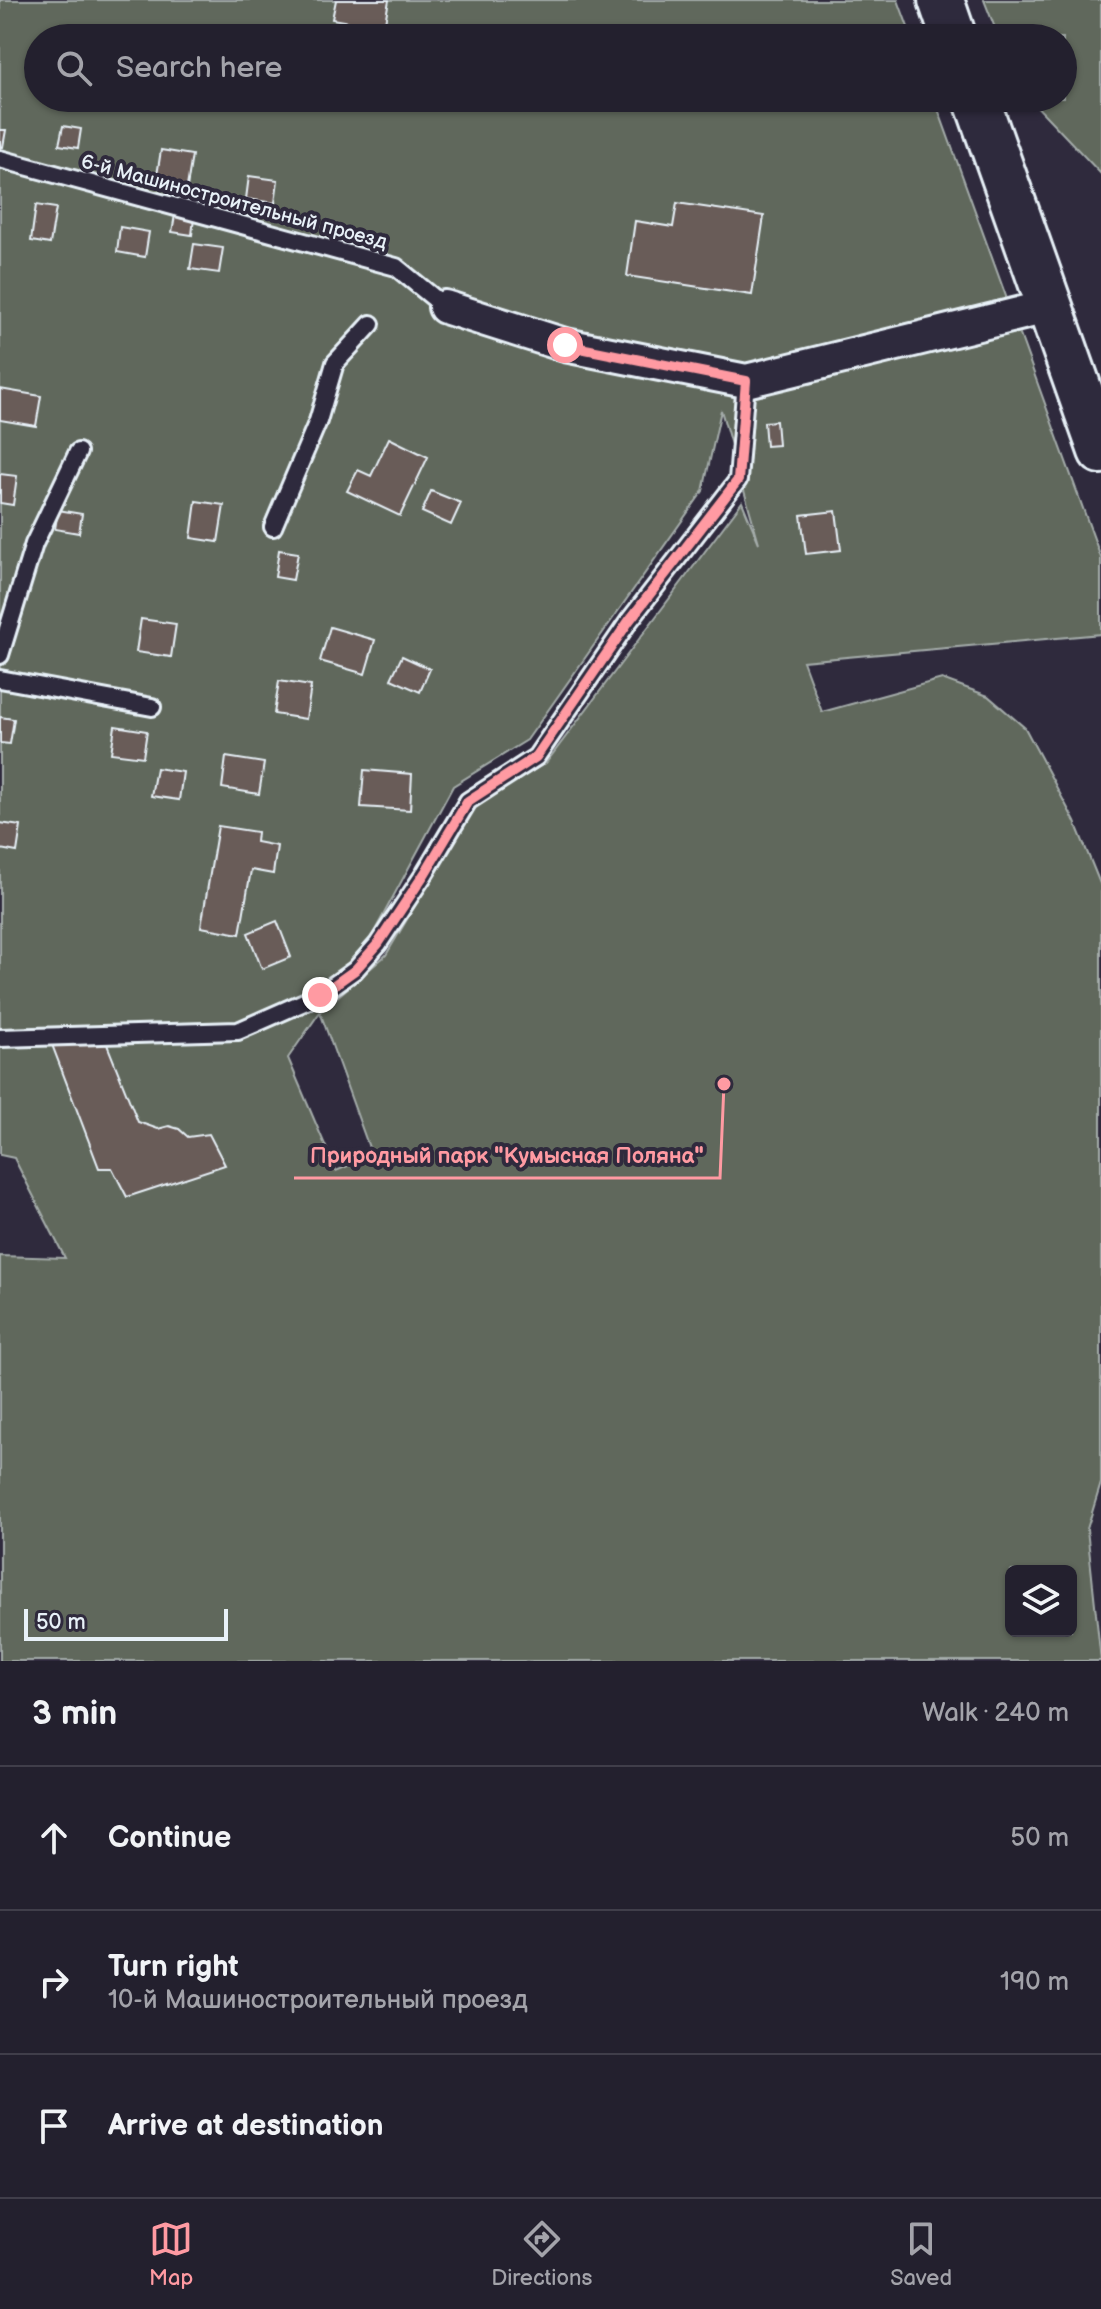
<!DOCTYPE html>
<meta charset="utf-8">
<style>
:root{--surface:#23202e;--page:#2b2836;--text:#f1f3f6;--muted:#a3a3aa;--line:#403e4a;--accent:#ff9aa2}
body{margin:0;font-family:"Balsamiq Sans",sans-serif;background:var(--page);color:var(--text)}
.controls{position:absolute;right:24px;bottom:24px;display:grid;overflow:hidden;border-radius:12px;box-shadow:0 2px 6px #0004}
.controls button{width:72px;height:72px;display:grid;place-items:center;padding:0;border:0;border-bottom:2px solid var(--line);background:var(--surface);color:var(--text);font:40px sans-serif}
.scale{position:absolute;left:24px;bottom:20px;width:204px;box-sizing:border-box;padding-left:8px;border:4px solid #e8f1f8;border-top:0;font-size:22px;line-height:28px;white-space:nowrap;color:#e8f1f8;-webkit-text-stroke:6px #2f2a3d;paint-order:stroke}
.stop{position:absolute;width:24px;height:24px;margin:-18px;border:6px solid #ff9aa2;border-radius:50%;background:#fff}
.stop.end{background:#ff9aa2;border-color:#fff;box-shadow:0 2px 8px #0008}
.list{margin:0;padding:0;list-style:none}
h2{display:flex;justify-content:space-between;align-items:center;height:104px;margin:0;padding:0 32px;font-size:34px}
h2 small{font-size:26px;font-weight:400;color:var(--muted)}
.list li{display:grid;grid-template-columns:52px 1fr auto;gap:24px;align-items:center;box-sizing:border-box;height:144px;padding:0 32px;border-top:2px solid var(--line)}
.list b{display:block;font-size:30px;white-space:nowrap}
.list p{margin:0;font-size:26px;white-space:nowrap;color:var(--muted)}
.list em{font-size:26px;font-style:normal;color:var(--muted)}
.icon{flex:none;width:44px;height:44px;fill:none;stroke:currentColor;stroke-width:2;stroke-linecap:round;stroke-linejoin:round}
.map{position:relative;flex:none;width:1101px;height:1661px;overflow:hidden}
.search{position:absolute;background:var(--surface);box-shadow:0 2px 6px #0004;left:24px;right:24px;top:24px;height:88px;display:flex;align-items:center;gap:20px;box-sizing:border-box;padding:0 28px;border-radius:44px;color:var(--muted);font-size:30px}
.sheet{height:536px;background:var(--surface)}
nav{display:flex;justify-content:space-around;align-items:center;box-sizing:border-box;height:112px;border-top:2px solid var(--line);background:var(--surface);font-size:22px;color:var(--muted)}
nav a{display:grid;justify-items:center;gap:4px}
nav .on{color:var(--accent)}
.map>svg:first-child{display:block}
</style>
<div class="map">
<svg width="1101" height="1661" viewBox="0 0 1101 1661">
<rect width="100%" height="100%" fill="#2f2a3d"/>
<filter id="ink" filterUnits="userSpaceOnUse"><feTurbulence type="fractalNoise" baseFrequency=".0125" numOctaves="2"/><feDisplacementMap in="SourceGraphic" scale="16" xChannelSelector="R" yChannelSelector="G"/><feConvolveMatrix kernelMatrix="1 2 1 2 8 2 1 2 1" color-interpolation-filters="sRGB"/></filter>
<g filter="url(#ink)">
<!-- green -->
<path fill="#60675b" stroke="#a4acaa" stroke-width="2" fill-rule="evenodd" d="M 0,0 L 898,0 L 912,38 L 38,38 L 38,98 L 934,98 L 1101,558 L 1101,634 L 803,661 L 822,712 L 942,679 L 988,696 L 1025,728 L 1075,822 L 1101,886 L 1101,1483 L 1087,1529 L 1101,1661 L 0,1661 L 0,1256 L 65,1258 L 14,1158 L 0,1155 ZM 721,410 L 759,543 L 742,502 L 546,763 L 475,804 L 386,955 L 321,1011 L 373,934 L 453,786 L 527,740 L 703,491 ZM 320,1012 L 372,1156 L 336,1171 L 288,1058 ZM 1011,1571 L 1071,1571 L 1071,1631 L 1011,1631 Z
M 984,0 L 1101,0 L 1101,174 L 1029,98 L 1063,98 L 1063,38 L 999,38 Z"/>
<!-- building -->
<path fill="#695c58" stroke="#e8f1f8" stroke-width="2" d="M 336,0 L 389,0 L 384,28 L 332,19 Z
M 63,126 L 81,129 L 78,148 L 59,145 Z
M 0,130 L 6,130 L 3,147 L 0,147 Z
M 161,150 L 192,155 L 187,187 L 156,182 Z
M 249,176 L 278,180 L 275,203 L 246,199 Z
M 677,203 L 764,216 L 752,295 L 627,276 L 635,221 L 673,227 Z
M 36,205 L 56,208 L 50,244 L 31,241 Z
M 175,215 L 194,218 L 192,235 L 172,232 Z
M 120,227 L 149,232 L 145,257 L 117,252 Z
M 194,244 L 223,248 L 219,273 L 190,269 Z
M 0,389 L 41,396 L 36,426 L 0,420 Z
M 776,421 L 778,445 L 766,446 L 764,422 Z
M 389,438 L 428,457 L 400,516 L 347,491 L 358,470 L 371,476 Z
M 0,474 L 17,476 L 13,505 L 0,503 Z
M 431,491 L 461,503 L 451,525 L 422,512 Z
M 196,501 L 224,505 L 218,542 L 191,538 Z
M 58,510 L 82,514 L 79,533 L 55,529 Z
M 836,511 L 841,550 L 806,554 L 801,515 Z
M 279,550 L 298,553 L 293,580 L 275,577 Z
M 141,619 L 176,624 L 171,657 L 136,652 Z
M 330,627 L 375,640 L 365,674 L 320,661 Z
M 402,656 L 430,669 L 420,692 L 391,679 Z
M 279,681 L 311,686 L 306,719 L 274,714 Z
M 0,717 L 14,719 L 10,744 L 0,743 Z
M 115,726 L 147,731 L 143,757 L 111,753 Z
M 226,757 L 264,763 L 259,794 L 222,788 Z
M 156,768 L 183,772 L 179,800 L 151,796 Z
M 364,770 L 412,774 L 410,810 L 361,807 Z
M 0,823 L 21,826 L 17,852 L 0,849 Z
M 218,826 L 257,832 L 256,842 L 277,846 L 273,874 L 251,870 L 240,934 L 201,927 Z
M 277,921 L 291,957 L 262,969 L 248,933 Z
M 51,1042 L 106,1042 L 138,1122 L 158,1129 L 169,1126 L 179,1129 L 188,1137 L 209,1134 L 225,1165 L 127,1197 L 112,1168 L 99,1168 Z"/>
<g fill="none" stroke-linecap="round" stroke-linejoin="round">
<!-- lane casing -->
<g stroke="#e8f1f8" stroke-width="22">
<path id="lane" d="M 0,159 L 396,267 L 445,307
M 273,527 L 318,421 L 335,363 L 371,324
M 0,655 L 34,544 L 78,452
M 0,679 L 152,707
M 0,1038 L 238,1031 L 320,995 L 355,970 L 378,944 L 425,873 L 468,801 L 536,757 L 629,621 L 738,480 L 746,381"/>
</g>
<!-- street casing -->
<g stroke="#e8f1f8" stroke-width="38">
<path id="street" d="M 445,307 L 565,345 L 746,381 L 1051,306"/>
</g>
<!-- secondary casing -->
<g stroke="#e8f1f8" stroke-width="50">
<path id="secondary" d="M 941,0 L 954,38
M 976,98 L 1101,451"/>
</g>
<!-- lane -->
<use href="#lane" stroke="#2f2a3d" stroke-width="16"/>
<!-- street -->
<use href="#street" stroke="#2f2a3d" stroke-width="32"/>
<!-- secondary -->
<use href="#secondary" stroke="#2f2a3d" stroke-width="44"/>
</g>
</g>
<g fill="none" stroke-linecap="round" stroke-linejoin="round" filter="url(#ink)">
<!-- route -->
<path stroke="#ff9aa2" stroke-width="10" d="M 320,995 L 355,970 L 378,944 L 425,873 L 468,801 L 536,757 L 629,621 L 738,480 L 746,381 L 565,345"/>
</g>
<g text-anchor="middle" dominant-baseline="central" stroke-width="8" stroke-linejoin="round" paint-order="stroke">
<!-- street labels -->
<g font-size="20" fill="#e8f1f8" stroke="#2f2a3d">
<text transform="translate(234 202) rotate(15)">6-й Машиностроительный проезд</text>
</g>
</g>
<!-- callouts -->
<path fill="none" stroke="#ff9aa2" stroke-width="3" d="M724 1084L720 1178H294"/>
<circle fill="#ff9aa2" stroke="#2f2a3d" stroke-width="3" cx="724" cy="1084" r="8"/>
<g font-size="22" text-anchor="middle" font-weight="bold" fill="#ff9aa2" stroke="#2f2a3d" stroke-width="8" stroke-linejoin="round" paint-order="stroke">
<text x="507" y="1163">Природный парк "Кумысная Поляна"</text>
</g>
</svg>
<div class="controls">
<button><svg class="icon" aria-label="layers" viewBox="0 0 24 24"><path d="M12 4l9 5-9 5-9-5zM3 14l9 5 9-5"/></svg></button>
</div>
<div class="scale">50 m</div>
<div class="stop" style="left:565px;top:345px"></div>
<div class="stop end" style="left:320px;top:995px"></div>
<div class="search"><svg class="icon" aria-label="search" viewBox="0 0 24 24"><circle cx="10" cy="10" r="6"/><path d="M15 15l6 6"/></svg>Search here</div>
</div>
<section class="sheet">
<h2>3 min<small>Walk · 240 m</small></h2>
<ul class="list">
<li><svg class="icon" aria-label="ahead" viewBox="0 0 24 24"><path d="M12 20V5M6 11l6-6 6 6"/></svg><div><b>Continue</b></div><em>50 m</em></li>
<li><svg class="icon" aria-label="right" viewBox="0 0 24 24"><path d="M7 20v-9h11M14 6l5 5-5 5"/></svg><div><b>Turn right</b><p>10-й Машиностроительный проезд</p></div><em>190 m</em></li>
<li><svg class="icon" aria-label="arrive" viewBox="0 0 24 24"><path d="M6 21V4h12l-3 4 3 4H6"/></svg><div><b>Arrive at destination</b></div></li>
</ul>
</section>
<nav>
<a class="on"><svg class="icon" aria-label="map" viewBox="0 0 24 24"><path d="M3 6l6-2 6 2 6-2v14l-6 2-6-2-6 2zM9 4v14M15 6v14"/></svg>Map</a>
<a><svg class="icon" aria-label="directions" viewBox="0 0 24 24"><path d="M12 3l9 9-9 9-9-9zM9 14v-3h6M13 9l2 2-2 2"/></svg>Directions</a>
<a><svg class="icon" aria-label="saved" viewBox="0 0 24 24"><path d="M7 4h10v16l-5-4-5 4z"/></svg>Saved</a>
</nav>
